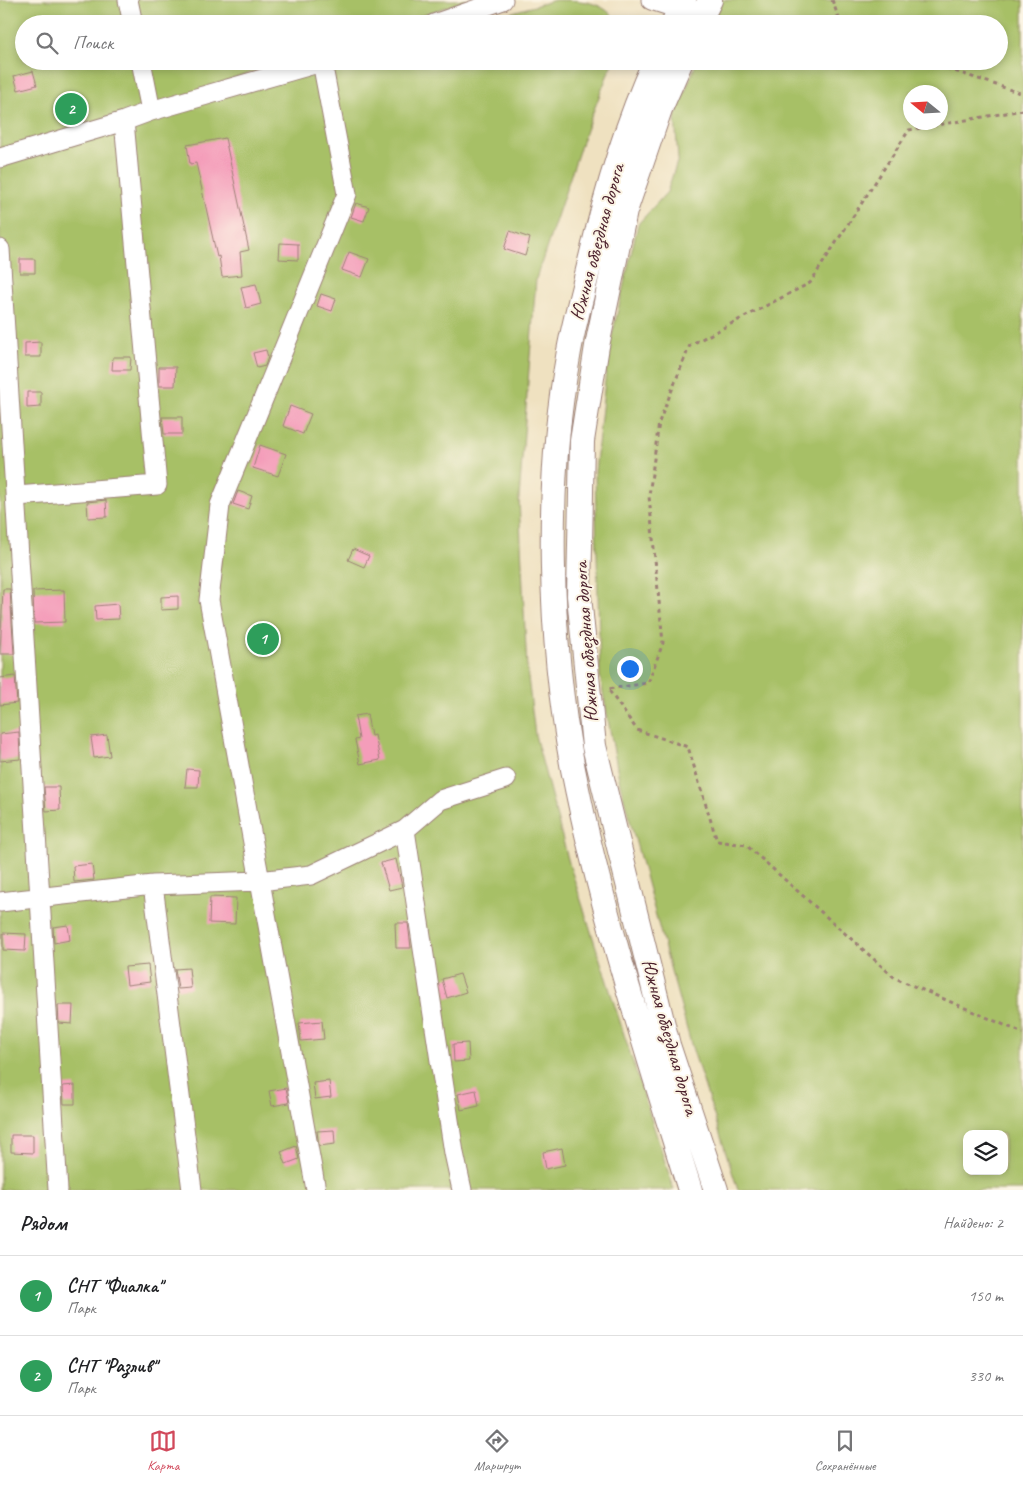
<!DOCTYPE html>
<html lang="ru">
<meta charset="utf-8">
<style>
:root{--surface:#fff;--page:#f6f6f6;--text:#202124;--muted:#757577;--line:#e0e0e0;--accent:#d1495b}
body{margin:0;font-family:Caveat,sans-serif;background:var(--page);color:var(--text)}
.controls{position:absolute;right:15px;bottom:15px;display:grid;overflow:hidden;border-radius:10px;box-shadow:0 2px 8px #0003}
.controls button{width:45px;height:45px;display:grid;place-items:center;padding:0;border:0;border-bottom:1px solid var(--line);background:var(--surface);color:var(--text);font:25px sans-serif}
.compass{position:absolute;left:903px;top:85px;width:45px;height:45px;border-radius:50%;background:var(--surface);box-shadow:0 2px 8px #0003;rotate:288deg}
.you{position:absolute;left:629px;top:668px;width:18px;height:18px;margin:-12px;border:4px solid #fff;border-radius:50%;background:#1a73e8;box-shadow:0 0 0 8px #1a73e833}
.badge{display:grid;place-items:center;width:32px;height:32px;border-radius:50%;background:var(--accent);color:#fff;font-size:16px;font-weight:700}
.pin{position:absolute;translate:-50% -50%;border:2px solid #fff;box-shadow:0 1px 5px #0006}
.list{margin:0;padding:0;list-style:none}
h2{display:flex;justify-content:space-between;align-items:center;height:65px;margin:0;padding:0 20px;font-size:21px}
h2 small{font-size:16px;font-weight:400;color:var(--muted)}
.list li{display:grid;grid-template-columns:32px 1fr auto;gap:15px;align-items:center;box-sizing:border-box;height:80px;padding:0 20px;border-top:1px solid var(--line)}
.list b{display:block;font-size:19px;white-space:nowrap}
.list p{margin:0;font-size:16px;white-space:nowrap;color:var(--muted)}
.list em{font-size:16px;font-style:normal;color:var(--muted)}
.icon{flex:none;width:28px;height:28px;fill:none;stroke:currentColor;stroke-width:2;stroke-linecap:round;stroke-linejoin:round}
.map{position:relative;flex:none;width:1023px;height:1190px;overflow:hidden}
.search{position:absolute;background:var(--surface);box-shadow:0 2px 8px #0003;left:15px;right:15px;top:15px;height:55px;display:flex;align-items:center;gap:12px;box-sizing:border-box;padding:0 18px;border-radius:28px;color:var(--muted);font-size:19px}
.sheet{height:225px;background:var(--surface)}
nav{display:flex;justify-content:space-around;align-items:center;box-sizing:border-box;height:70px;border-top:1px solid var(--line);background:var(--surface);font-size:14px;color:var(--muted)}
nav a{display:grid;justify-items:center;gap:2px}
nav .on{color:var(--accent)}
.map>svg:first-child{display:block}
</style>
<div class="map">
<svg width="1023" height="1190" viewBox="0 0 1023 1190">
<rect width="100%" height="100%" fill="#fcf5e5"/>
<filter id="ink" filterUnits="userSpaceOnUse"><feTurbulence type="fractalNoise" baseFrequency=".02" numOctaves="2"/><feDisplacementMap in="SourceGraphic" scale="10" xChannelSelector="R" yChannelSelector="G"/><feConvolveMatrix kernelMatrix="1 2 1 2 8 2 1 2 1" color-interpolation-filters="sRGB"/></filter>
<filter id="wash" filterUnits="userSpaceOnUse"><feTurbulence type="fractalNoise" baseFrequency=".0096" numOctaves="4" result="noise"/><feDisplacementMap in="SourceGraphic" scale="20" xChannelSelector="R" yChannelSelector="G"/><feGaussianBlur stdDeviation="1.12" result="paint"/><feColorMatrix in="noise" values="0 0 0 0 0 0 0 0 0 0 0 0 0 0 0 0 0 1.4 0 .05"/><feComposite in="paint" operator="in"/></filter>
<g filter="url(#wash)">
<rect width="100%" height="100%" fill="#efe1c0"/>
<!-- green -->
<path fill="#a7c066" stroke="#787048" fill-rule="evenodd" d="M 0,0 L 467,0 L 396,24 L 24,24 L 24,61 L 285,61 L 9,155 L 339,61 L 613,61 L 586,130 L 536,279 L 519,498 L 524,610 L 527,669 L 535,735 L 569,863 L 674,1190 L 0,1190 Z
M 555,0 C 577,0 607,0 617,24 L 471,24 Z
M 722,0 L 1023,0 L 1023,1190 L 738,1190 L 691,1044 L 620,784 L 600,676 L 595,472 L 608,353 L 638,224 L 667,192 L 678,159 L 675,117 L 697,61 L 999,61 L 999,24 L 711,24 ZM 910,92 L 940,92 L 940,122 L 910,122 ZM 967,1134 L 1004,1134 L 1004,1171 L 967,1171 Z"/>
<g id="blocks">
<!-- building -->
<path fill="#f49dba" d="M 33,71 L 37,85 L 18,90 L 14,76 Z
M 225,138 L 249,250 L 240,252 L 242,275 L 222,277 L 219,256 L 217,257 L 196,163 L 190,164 L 187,145 Z
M 356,203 L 369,207 L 364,221 L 351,217 Z
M 510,231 L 530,238 L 525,256 L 504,249 Z
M 280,243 L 298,244 L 298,260 L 279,259 Z
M 349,252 L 369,259 L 362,277 L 342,270 Z
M 20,259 L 35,259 L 35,273 L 20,273 Z
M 256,284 L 261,304 L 246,308 L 241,287 Z
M 321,294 L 336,299 L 332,311 L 317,306 Z
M 41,342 L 41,357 L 25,357 L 25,343 Z
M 266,350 L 268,357 L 265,366 L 257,368 L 253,353 Z
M 113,357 L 131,357 L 130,370 L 112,370 Z
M 159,367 L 176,367 L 175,386 L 159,386 Z
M 27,392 L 41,392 L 41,407 L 27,408 Z
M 290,406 L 311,414 L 303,434 L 283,426 Z
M 162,417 L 182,417 L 182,434 L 164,434 Z
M 260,445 L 286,454 L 278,476 L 253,468 Z
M 238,491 L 252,496 L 248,509 L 233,504 Z
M 106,500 L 107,517 L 88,518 L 87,502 Z
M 353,549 L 369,556 L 364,567 L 348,560 Z
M 3,589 L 10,589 L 14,654 L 0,654 Z
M 64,590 L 65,622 L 34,623 L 33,591 Z
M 178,596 L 178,609 L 161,610 L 161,597 Z
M 118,604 L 119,619 L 96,620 L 95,606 Z
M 15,676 L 17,703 L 0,705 L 0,678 Z
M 367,714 L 371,736 L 375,735 L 380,760 L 360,764 L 355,740 L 359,739 L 355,716 Z
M 19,732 L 20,759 L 0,761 L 0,734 Z
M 107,735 L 110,756 L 94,758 L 91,737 Z
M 187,769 L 199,770 L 198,787 L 185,787 Z
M 44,787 L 59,787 L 60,810 L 46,811 Z
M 396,859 L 402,887 L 389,890 L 381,863 Z
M 92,864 L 94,880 L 74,882 L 73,866 Z
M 210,897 L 236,898 L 235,924 L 209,923 Z
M 395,923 L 408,923 L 411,948 L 396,948 Z
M 68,925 L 70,940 L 54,943 L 53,927 Z
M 3,933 L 26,934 L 25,951 L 3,950 Z
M 148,965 L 150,982 L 127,985 L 125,967 Z
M 189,968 L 191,988 L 178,989 L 175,969 Z
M 460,974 L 466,992 L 447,998 L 442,979 Z
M 58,1005 L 73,1005 L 72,1024 L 59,1023 Z
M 322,1021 L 324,1039 L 301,1041 L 299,1023 Z
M 468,1043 L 469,1061 L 454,1062 L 453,1044 Z
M 329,1081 L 331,1097 L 315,1099 L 313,1083 Z
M 75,1085 L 75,1104 L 64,1104 L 63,1086 Z
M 286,1088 L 289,1103 L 272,1106 L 269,1091 Z
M 476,1090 L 479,1106 L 461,1110 L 458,1094 Z
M 334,1130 L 335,1144 L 319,1146 L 317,1131 Z
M 11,1135 L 33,1135 L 33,1153 L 11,1152 Z
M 296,1146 L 299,1159 L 286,1164 L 281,1152 Z
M 562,1148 L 565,1165 L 546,1169 L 543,1152 Z"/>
</g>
</g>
<g filter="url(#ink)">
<use href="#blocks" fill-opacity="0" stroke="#9c8076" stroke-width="1"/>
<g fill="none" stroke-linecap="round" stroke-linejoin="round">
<!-- minor casing -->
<g stroke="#9c8076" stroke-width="21">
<path id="minor" d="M 128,0 L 133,24
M 651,0 L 679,9
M 434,24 L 503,0
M 141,61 L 151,111
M 0,158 L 124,121 L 151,111 L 325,61
M 0,249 L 58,1190
M 17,496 L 157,485 L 124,121
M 405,830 L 454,1153 L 462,1190
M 153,885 L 192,1190
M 0,902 L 153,885 L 259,881 L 311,875 L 405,830 L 440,800 L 506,779
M 316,1190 L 209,600 L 220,505 L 347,194 L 322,62"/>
</g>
<!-- major casing -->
<g stroke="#9c8076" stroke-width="26">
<path id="major" d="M 673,24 L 684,0
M 698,24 L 710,0
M 655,61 C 625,127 605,196 589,266 C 582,296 573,326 568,357 C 545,484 549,642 573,769 C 601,912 647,1051 690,1190
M 681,61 L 660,109 L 625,211 L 597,346 L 582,441 L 579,596 L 594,746 L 668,1045 L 716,1190"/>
</g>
<!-- path -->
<path stroke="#9c8076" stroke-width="3" stroke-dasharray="4 4" stroke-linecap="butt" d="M 832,0 L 841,24
M 925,61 L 1023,94
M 1023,110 L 909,130 L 810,283 L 690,345 L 659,422 L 649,496 L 663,643 L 648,683 L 608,689 L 637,730 L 688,747 L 717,841 L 746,845 L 895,978 L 1023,1033"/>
<!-- minor -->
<use href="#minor" stroke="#fff" stroke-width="19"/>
<!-- major -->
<use href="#major" stroke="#fff" stroke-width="24"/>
</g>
</g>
<g text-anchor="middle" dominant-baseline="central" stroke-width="4" stroke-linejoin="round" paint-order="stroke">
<!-- street labels -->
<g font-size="20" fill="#4a1f2b" stroke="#fcf5e5">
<text transform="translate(597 242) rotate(-75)">Южная объездная дорога</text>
<text transform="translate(586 642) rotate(-94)">Южная объездная дорога</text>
<text transform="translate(670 1037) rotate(74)">Южная объездная дорога</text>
</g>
</g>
</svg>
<div class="controls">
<button><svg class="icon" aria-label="layers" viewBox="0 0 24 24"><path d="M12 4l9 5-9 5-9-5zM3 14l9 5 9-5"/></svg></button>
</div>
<svg class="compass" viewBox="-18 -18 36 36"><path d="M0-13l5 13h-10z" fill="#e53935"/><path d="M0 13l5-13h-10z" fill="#757577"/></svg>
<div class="you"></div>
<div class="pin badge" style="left:263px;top:639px;background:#2e9e5b">1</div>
<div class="pin badge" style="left:71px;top:109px;background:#2e9e5b">2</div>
<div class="search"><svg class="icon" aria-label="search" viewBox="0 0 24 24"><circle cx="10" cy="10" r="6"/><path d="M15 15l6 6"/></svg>Поиск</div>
</div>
<section class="sheet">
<h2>Рядом<small>Найдено: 2</small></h2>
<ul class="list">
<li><span class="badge" style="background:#2e9e5b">1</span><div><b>СНТ &quot;Фиалка&quot;</b><p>Парк</p></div><em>150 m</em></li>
<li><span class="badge" style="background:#2e9e5b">2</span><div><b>СНТ &quot;Разлив&quot;</b><p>Парк</p></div><em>330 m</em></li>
</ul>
</section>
<nav>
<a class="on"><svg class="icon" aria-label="map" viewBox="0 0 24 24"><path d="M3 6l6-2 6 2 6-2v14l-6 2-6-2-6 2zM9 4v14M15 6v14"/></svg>Карта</a>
<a><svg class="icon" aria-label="directions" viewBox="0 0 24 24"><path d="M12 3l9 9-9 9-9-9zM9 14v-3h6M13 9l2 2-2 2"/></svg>Маршрут</a>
<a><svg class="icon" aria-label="saved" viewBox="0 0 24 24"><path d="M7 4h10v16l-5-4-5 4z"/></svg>Сохранённые</a>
</nav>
